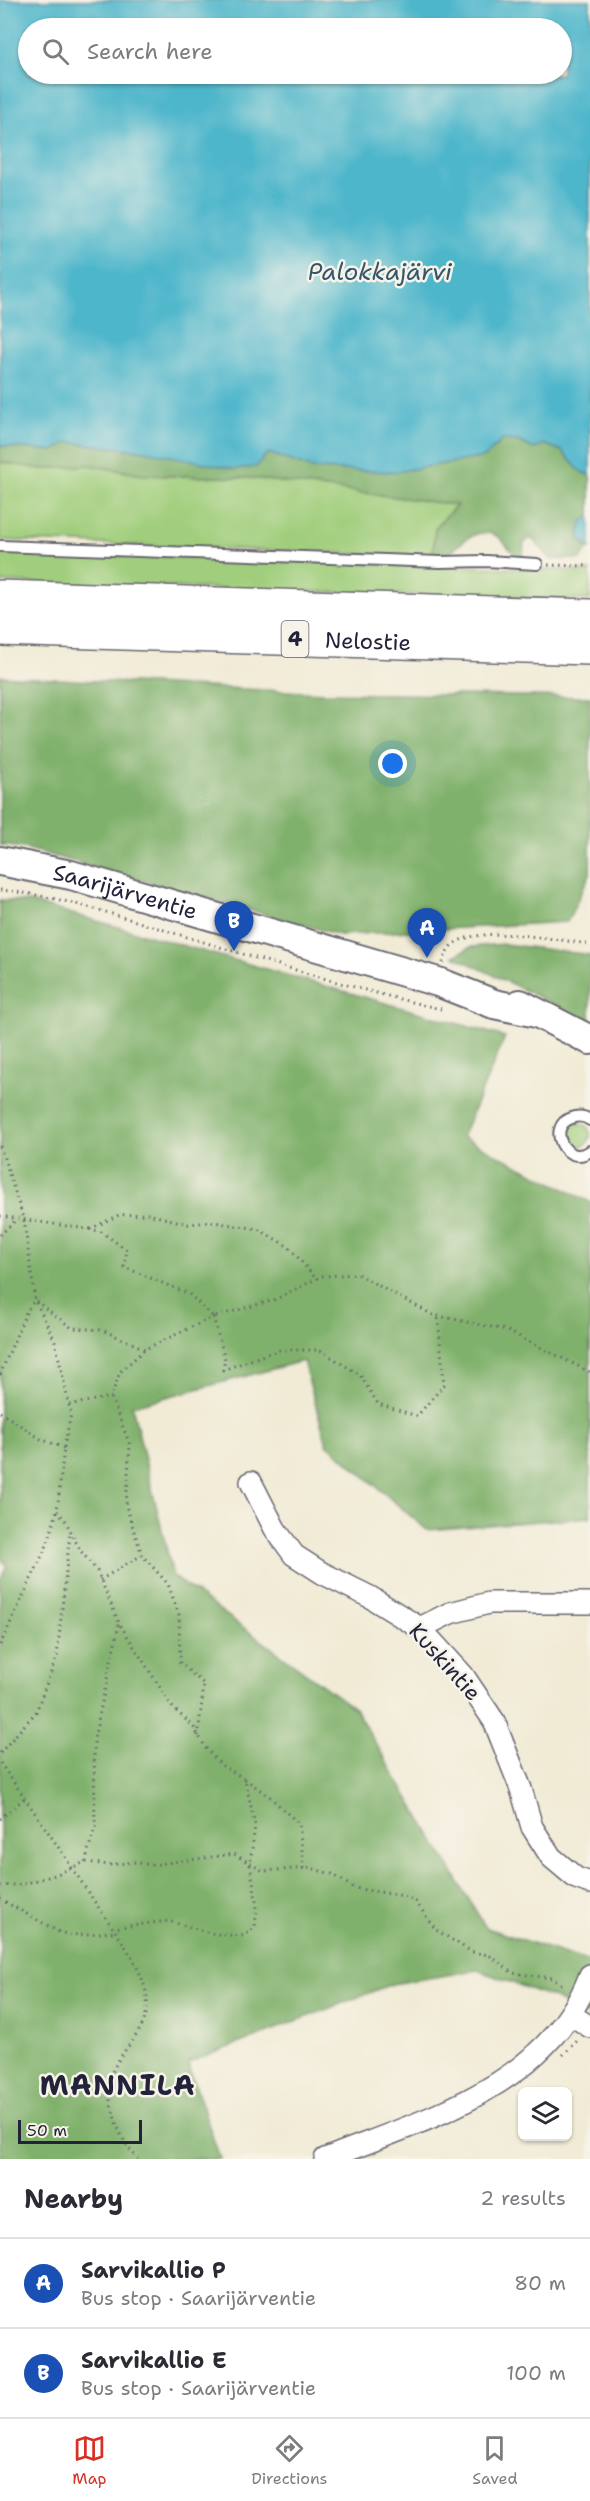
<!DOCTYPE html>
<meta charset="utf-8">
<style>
:root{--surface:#fff;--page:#f2f2f3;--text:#2b2b33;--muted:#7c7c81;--line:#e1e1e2;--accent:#d93025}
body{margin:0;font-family:"Shantell Sans",sans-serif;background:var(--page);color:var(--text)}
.controls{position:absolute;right:18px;bottom:18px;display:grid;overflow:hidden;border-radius:9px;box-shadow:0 2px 4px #0004}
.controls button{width:54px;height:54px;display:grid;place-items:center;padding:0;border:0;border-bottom:2px solid var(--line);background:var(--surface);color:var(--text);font:30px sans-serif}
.scale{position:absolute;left:18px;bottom:15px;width:124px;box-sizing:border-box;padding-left:6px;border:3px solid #22223b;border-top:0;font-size:16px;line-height:21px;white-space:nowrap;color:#22223b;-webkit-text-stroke:4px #f7f3e8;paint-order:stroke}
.you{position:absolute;left:393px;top:764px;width:21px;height:21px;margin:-15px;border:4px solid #fff;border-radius:50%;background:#1a73e8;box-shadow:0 0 0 9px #1a73e833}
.badge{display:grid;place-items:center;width:39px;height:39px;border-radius:50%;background:var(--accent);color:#fff;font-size:20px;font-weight:700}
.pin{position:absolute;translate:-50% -50px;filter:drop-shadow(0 2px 3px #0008)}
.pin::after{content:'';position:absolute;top:32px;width:21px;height:18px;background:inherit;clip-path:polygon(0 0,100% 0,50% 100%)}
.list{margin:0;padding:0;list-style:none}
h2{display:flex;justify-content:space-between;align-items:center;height:78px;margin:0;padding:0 24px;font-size:26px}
h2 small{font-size:20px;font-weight:400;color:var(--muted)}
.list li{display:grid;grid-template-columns:39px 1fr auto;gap:18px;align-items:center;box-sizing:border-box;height:90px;padding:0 24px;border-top:2px solid var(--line)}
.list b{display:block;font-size:22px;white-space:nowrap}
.list p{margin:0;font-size:20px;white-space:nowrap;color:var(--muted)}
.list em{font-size:20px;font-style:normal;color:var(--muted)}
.icon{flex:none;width:33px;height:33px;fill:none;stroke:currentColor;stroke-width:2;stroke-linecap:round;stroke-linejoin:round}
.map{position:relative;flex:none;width:590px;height:2159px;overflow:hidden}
.search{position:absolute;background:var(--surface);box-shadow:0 2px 4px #0004;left:18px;right:18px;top:18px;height:66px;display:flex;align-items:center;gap:15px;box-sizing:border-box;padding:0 21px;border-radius:33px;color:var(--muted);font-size:22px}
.sheet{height:258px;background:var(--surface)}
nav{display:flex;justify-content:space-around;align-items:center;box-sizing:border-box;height:84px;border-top:2px solid var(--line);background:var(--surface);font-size:16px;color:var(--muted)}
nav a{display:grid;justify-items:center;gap:3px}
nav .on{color:var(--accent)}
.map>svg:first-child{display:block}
</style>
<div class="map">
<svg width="590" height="2159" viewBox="0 0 590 2159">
<rect width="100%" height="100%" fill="#f7f3e8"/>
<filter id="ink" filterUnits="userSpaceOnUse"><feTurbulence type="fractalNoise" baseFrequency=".0167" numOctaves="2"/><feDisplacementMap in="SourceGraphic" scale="12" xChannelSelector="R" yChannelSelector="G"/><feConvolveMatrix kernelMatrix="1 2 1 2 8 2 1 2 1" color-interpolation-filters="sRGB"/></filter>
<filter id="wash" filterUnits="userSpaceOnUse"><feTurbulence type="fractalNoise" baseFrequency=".008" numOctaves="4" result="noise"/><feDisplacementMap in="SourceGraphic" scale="24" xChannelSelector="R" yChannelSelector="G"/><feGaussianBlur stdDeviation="1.35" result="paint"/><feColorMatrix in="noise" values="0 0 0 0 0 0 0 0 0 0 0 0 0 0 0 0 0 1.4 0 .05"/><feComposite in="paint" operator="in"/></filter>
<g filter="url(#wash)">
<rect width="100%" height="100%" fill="#f1ebd5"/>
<!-- green -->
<path fill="#a0ce7c" stroke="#61785c" stroke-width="1.5" d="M 0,462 L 42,469 L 90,465 L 143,475 L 251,478 L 457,505 L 435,528 L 433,557 L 0,540 Z
M 0,551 L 590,571 L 590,600 L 0,582 Z
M566 1135a12 12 0 1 1 24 0a12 12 0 1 1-24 0Z"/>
<!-- forest -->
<path fill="#80b16c" stroke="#516a54" stroke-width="1.5" d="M 502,440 L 518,441 L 534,449 L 544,444 L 562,451 L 580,471 L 590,476 L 590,516 L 582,522 L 579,537 L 588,549 L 581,559 L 551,559 L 531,538 L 524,543 L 523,558 C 510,554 507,543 497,536 C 479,526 460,542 450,554 L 433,553 L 435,528 L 457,505 L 251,478 L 143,475 L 90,465 L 42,469 L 0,462 L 0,446 L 54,451 L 68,442 L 145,451 L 268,453 L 314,469 L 395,472 L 485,457 Z
M 0,676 L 322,693 L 590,697 L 590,874 L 567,922 L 340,935 L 25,848 L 0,845 Z
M 0,900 L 30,902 L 505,1037 L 462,1137 L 590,1202 L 590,1517 L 427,1530 L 327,1444 L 303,1361 L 132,1406 L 173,1576 L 355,1709 L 486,1928 L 590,1962 L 590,2017 L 557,1999 L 477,1970 L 392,1984 L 188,2063 L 220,2159 L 0,2159 L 0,1580 L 7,1566 L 0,1557 Z
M 504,944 L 590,955 L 590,1022 L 454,956 L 471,947 Z"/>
<!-- water -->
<path fill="#4db6cb" stroke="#386c83" stroke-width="1.5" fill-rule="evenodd" d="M 0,0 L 590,0 L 590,476 L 580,471 L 562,451 L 544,444 L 534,449 L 518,441 L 502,440 L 485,457 L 395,472 L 314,469 L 268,453 L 256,467 L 234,469 L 145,451 L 68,442 L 54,451 L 0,446 ZM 28,28 L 562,28 L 562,74 L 28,74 Z
M 590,516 L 590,549 L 579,537 L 582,522 Z"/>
</g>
<g filter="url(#ink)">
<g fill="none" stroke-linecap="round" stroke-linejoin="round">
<!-- service casing -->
<g stroke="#6a6871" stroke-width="14">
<path id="service" d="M 0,546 L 440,562 L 486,561 L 537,564
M 590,1120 C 584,1116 579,1115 572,1118 C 545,1126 566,1168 590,1151"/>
</g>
<!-- minor casing -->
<g stroke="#6a6871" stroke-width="24">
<path id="minor" d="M 251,1482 L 275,1529 L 294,1555 L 322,1573 L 370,1597 L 420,1628 L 463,1675 L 494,1721 L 521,1789 L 532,1827 L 551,1857 L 576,1878 L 590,1883
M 420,1628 L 450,1613 L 489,1603 L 590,1603
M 570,2014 L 590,2027
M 325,2159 C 425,2119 548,2087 590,1975"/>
</g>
<!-- secondary casing -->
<g stroke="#6a6871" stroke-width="32">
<g id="secondary">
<path id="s1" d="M 0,861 L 71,875 L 438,982 L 494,1004 L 537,1013"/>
<path d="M 520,1004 L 590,1040"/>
</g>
</g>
<!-- motorway casing -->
<g stroke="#6a6871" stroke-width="36">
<g id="motorway">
<path d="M 0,597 L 590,616"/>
<path id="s2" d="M 0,629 L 590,648"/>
</g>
</g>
<!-- path -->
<path stroke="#6a6871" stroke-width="3" stroke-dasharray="1.5 4.5" stroke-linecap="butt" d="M 548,565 L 590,566
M 0,890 C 61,896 119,916 177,934 C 264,960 352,989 441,1009
M 443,963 C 445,955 448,947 455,943 C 484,925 555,940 590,944
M 0,1146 L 24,1220 L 35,1300 L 26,1312 L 0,1375
M 0,1216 L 100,1231 L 127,1250 L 124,1267 L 189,1294 L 213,1317 L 274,1300 L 322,1276 L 357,1274 L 433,1315 L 506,1330 L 590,1372
M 90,1229 L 119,1215 L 148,1214 L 188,1224 L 214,1222 L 258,1229 L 289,1247 L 316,1279
M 0,1235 L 16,1220
M 36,1301 L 72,1328 L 102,1330 L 145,1349
M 69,1405 L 111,1397
M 0,1412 L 41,1439 L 64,1448
M 57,1511 L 65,1520 L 80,1550 L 97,1571 L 119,1623 L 173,1708 L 193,1726 L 207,1750 L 221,1765 L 245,1779 L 255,1825 L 250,1865 L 257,1905 L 255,1927 L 244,1936 L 214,1934 L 168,1921 L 113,1928
M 100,1580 L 142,1555
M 0,1645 L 48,1543 L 57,1511 L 64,1448 L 71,1414 L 55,1341 L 35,1300
M 198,1736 L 204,1684 L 180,1663 L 179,1615 L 168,1584 L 142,1555 L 126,1506 L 130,1445 L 111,1397 L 120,1372 L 145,1349 L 213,1317 L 225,1359 L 223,1370 L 278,1350 L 320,1350 L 360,1375 L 378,1404 L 417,1416 L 444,1385 L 438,1316
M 0,1753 L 36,1712 L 57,1656 L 70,1533
M 0,1763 C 31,1806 61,1851 90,1895 C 109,1924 143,1964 147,1998 C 151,2034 113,2052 109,2084 C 108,2093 110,2103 113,2111 C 117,2129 125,2146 138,2159
M 245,1779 L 270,1797 L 299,1824 L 304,1868
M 0,1819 L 25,1798
M 85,1862 L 95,1827 L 94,1739 L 119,1624
M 0,1886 L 24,1884 L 55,1875 L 85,1862 L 109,1865 L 133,1862 L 151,1865 L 234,1854 L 263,1871 L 310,1868 L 332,1874 L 354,1888 L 404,1896 L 416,1902 L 436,1930 L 472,1952 L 489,1955 L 513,1973 L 551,1978 L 563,1985
M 0,1899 L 59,1932 L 71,1935 L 115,1932
M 563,2055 L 578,2040"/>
<!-- service -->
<use href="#service" stroke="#fff" stroke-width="10"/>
<!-- minor -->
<use href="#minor" stroke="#fff" stroke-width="21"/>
<!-- secondary -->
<use href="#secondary" stroke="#fff" stroke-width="28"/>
<!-- motorway -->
<use href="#motorway" stroke="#fff" stroke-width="33"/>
</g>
</g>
<g text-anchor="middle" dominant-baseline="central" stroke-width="5" stroke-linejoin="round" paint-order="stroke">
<!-- shield labels -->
<rect fill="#f7f3e8" stroke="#62616f" stroke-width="1.5" x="281.5" y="621" width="27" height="36" rx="4.5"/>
<g font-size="21" font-weight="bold" fill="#22223b">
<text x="295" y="639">4</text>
</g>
<!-- street labels -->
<g font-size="22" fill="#22223b" stroke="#f7f3e8">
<text stroke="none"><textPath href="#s2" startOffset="368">Nelostie</textPath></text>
<text stroke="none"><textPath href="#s1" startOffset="129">Saarijärventie</textPath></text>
<text transform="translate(445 1662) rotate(48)">Kuskintie</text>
</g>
<!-- water labels -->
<g font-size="24" font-style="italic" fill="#31566d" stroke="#f7f3e8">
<text x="380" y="272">Palokkajärvi</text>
</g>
<!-- district labels -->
<g font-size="28" font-weight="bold" letter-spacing="1.5" fill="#22223b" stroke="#f7f3e8">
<text x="118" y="2085">MANNILA</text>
</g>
</g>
</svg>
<div class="controls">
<button><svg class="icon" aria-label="layers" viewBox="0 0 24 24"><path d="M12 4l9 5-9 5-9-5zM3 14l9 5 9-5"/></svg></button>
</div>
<div class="scale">50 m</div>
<div class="you"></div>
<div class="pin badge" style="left:427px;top:958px;background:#1a4fb4">A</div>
<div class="pin badge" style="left:234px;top:951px;background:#1a4fb4">B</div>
<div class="search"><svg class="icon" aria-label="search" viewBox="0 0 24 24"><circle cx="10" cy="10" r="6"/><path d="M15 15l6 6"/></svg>Search here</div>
</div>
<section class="sheet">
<h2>Nearby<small>2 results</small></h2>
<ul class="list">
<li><span class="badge" style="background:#1a4fb4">A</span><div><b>Sarvikallio P</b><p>Bus stop · Saarijärventie</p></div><em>80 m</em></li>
<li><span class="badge" style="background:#1a4fb4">B</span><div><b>Sarvikallio E</b><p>Bus stop · Saarijärventie</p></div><em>100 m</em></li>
</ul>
</section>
<nav>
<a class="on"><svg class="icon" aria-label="map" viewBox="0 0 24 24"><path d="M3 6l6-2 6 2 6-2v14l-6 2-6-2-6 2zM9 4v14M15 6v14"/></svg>Map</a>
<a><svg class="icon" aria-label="directions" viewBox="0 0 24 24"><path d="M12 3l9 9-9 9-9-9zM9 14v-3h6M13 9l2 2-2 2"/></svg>Directions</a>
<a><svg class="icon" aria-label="saved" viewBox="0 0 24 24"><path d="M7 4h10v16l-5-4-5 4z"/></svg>Saved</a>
</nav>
